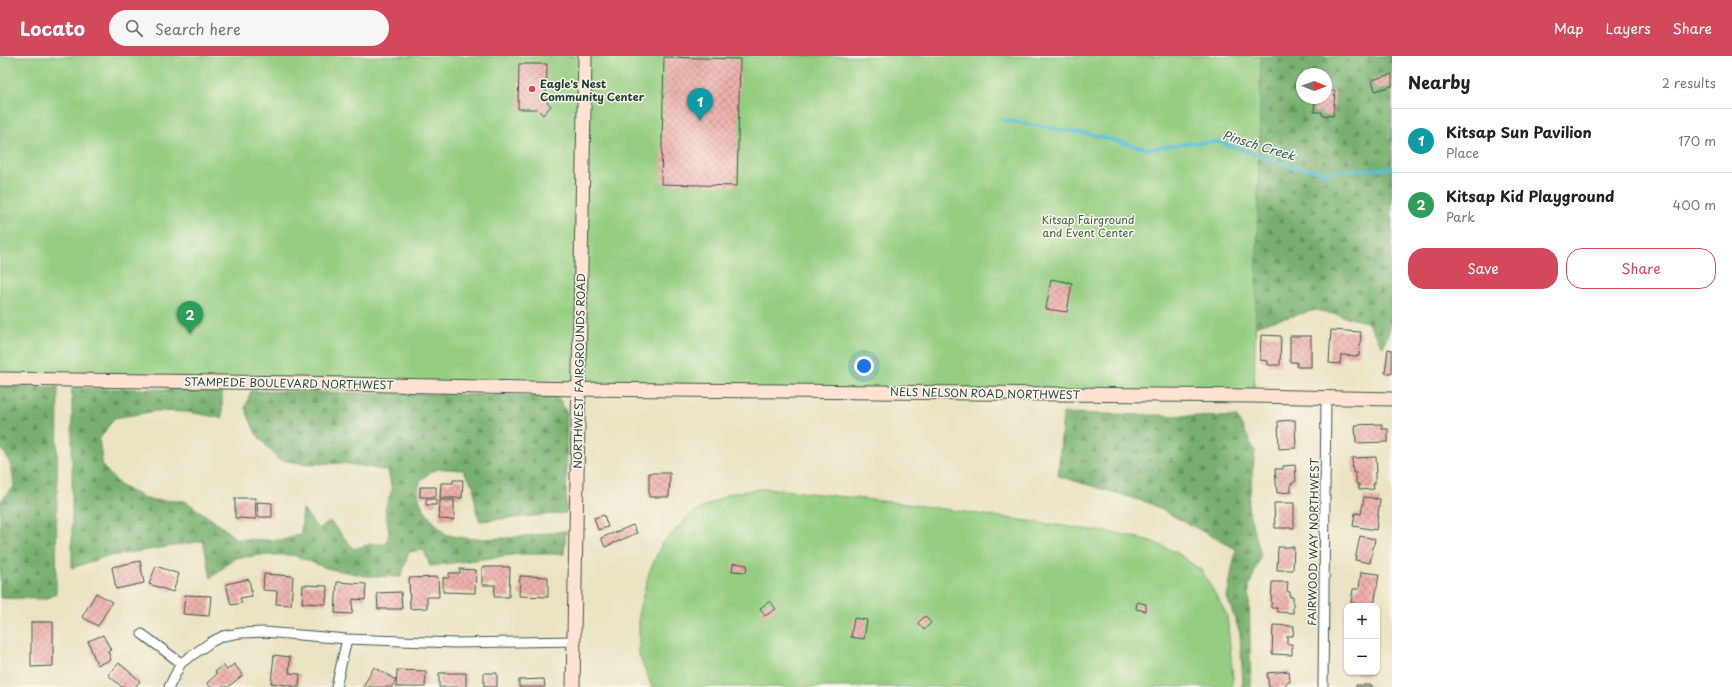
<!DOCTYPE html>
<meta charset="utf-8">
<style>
:root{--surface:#fff;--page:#f6f6f6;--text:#202124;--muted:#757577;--line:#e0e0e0;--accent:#d1495b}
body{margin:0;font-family:"Playpen Sans",sans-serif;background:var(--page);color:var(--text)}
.controls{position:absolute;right:12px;bottom:12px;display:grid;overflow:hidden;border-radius:8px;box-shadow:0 1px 3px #0004}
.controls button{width:36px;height:36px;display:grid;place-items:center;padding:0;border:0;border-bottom:1px solid var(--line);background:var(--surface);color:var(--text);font:20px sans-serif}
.compass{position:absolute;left:1296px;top:12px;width:36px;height:36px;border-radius:50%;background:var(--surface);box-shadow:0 1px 3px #0004;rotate:91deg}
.you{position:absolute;left:864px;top:310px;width:14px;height:14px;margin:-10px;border:3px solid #fff;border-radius:50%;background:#1a73e8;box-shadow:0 0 0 6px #1a73e833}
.badge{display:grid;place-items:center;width:26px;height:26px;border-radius:50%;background:var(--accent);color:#fff;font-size:13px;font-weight:700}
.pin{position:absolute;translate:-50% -33px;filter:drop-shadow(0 1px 2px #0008)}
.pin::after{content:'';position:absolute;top:21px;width:14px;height:12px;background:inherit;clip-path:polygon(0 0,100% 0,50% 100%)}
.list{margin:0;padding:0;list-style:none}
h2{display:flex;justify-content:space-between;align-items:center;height:52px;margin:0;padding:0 16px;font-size:17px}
h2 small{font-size:13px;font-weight:400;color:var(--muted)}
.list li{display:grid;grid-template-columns:26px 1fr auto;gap:12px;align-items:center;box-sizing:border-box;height:64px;padding:0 16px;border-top:1px solid var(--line)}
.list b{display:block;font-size:15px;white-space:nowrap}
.list p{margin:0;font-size:13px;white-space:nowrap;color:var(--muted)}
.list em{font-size:13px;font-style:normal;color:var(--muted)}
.actions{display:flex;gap:8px;padding:12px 16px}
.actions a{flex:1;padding:9px 0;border:1px solid var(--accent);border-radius:16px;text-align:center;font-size:14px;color:var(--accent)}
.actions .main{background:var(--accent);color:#fff}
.icon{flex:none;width:22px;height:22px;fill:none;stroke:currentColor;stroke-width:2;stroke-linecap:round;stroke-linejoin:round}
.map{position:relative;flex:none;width:1392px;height:631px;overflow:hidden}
header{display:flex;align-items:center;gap:24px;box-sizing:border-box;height:56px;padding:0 20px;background:var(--accent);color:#fff}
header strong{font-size:19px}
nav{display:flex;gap:22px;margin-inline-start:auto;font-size:14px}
.search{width:280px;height:36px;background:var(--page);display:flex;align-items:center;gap:10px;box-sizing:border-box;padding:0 14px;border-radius:22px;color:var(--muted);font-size:15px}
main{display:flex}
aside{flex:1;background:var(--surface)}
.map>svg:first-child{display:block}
</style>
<header>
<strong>Locato</strong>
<div class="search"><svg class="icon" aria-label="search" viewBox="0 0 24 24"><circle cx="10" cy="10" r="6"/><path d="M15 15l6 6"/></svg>Search here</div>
<nav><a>Map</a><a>Layers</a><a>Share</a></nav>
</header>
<main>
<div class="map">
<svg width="1392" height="631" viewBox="0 0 1392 631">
<defs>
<pattern id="forest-firs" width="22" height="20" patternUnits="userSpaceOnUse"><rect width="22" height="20" fill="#77b06e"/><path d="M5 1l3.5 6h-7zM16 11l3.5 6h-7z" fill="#61905b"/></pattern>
<pattern id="building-cross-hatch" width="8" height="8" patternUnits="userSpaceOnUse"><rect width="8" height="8" fill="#eeb0ac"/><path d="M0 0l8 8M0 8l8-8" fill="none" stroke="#c0908d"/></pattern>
</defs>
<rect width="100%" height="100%" fill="#fbf7ec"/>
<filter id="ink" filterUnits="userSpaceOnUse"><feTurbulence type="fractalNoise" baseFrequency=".025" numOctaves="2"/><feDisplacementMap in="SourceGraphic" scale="8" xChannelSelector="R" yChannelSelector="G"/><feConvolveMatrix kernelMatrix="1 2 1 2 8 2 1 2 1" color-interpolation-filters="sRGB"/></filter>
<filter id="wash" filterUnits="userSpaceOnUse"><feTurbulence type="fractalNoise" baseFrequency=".012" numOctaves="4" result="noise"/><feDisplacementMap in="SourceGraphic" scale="16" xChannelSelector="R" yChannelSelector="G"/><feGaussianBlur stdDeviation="0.9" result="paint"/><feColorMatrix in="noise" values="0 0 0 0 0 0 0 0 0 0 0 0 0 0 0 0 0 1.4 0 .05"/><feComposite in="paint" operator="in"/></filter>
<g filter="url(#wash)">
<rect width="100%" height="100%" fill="#eae3c3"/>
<!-- forest -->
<path fill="url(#forest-firs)" stroke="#4b7651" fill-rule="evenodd" d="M 1131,0 L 1392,0 L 1392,266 L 1383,291 L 1367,266 L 1316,254 L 1242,273 ZM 1302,18 L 1326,18 L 1326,42 L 1302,42 Z
M 0,330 L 58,331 L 56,538 L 46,543 L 0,542 L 0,445 L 14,431 C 13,416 10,402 0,391 Z
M 72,332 L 222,334 L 222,362 L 188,356 L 156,355 L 114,362 L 99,384 L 103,411 L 121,430 L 149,444 L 185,445 L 221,470 L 236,483 L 284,484 L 301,477 L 303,453 L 318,473 L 330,465 L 354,493 L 371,488 L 386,488 L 389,477 L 385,453 L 392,434 L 388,415 L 343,407 L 308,408 L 279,404 L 256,378 L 245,352 L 251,335 L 558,340 L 567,358 L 566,457 L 480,465 L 476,455 L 474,431 L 463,414 C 455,414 440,411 433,415 C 406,429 421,454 437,469 C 440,472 444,478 448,479 C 485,488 529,479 566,475 L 564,498 L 520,498 L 430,510 L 424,494 L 409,496 L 401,521 L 366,520 L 326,512 L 293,499 L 261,499 L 235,502 L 211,522 L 203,485 L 104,501 L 72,512 Z
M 1063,357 L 1237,361 L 1255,395 L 1248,453 L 1261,499 L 1249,530 L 1251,631 L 1241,631 L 1243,627 L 1240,577 L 1227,541 L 1236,493 L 1149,447 L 1058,420 Z"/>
<!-- park -->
<path fill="#94cd80" stroke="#5a855a" d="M 0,0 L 1261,0 L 1254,340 L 0,323 Z
M 766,432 L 908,448 L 1120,478 L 1151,485 L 1176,496 L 1202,515 L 1227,559 L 1233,623 L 1231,631 L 652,631 L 639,599 L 639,555 L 649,517 L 662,487 L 691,458 L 728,438 Z"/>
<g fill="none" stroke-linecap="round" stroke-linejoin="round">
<!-- stream -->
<path stroke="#55bbd3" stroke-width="3.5" d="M 1003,64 L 1093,79 L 1147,93 L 1191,87 L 1219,86 L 1293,111 L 1325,116 L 1392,112"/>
</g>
<g id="blocks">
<!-- building -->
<path fill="url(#building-cross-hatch)" d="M 664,1 L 740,3 L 737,130 L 661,128 Z
M 519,8 L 547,8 L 546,45 L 551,50 L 543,59 L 537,53 L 518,53 Z
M 1392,18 L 1392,30 L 1375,35 L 1372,24 Z
M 1326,35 L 1335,35 L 1333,60 L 1322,59 L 1322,56 L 1314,56 L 1315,42 L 1326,42 Z
M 1051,223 L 1072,227 L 1067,256 L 1046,253 Z
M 1331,274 L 1361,276 L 1359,300 L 1341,299 L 1340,308 L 1329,307 Z
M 1261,279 L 1281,280 L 1280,309 L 1268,309 L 1268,305 L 1260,304 Z
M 1290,280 L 1311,280 L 1311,311 L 1297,311 L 1297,306 L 1290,306 Z
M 1388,293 L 1392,294 L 1392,318 L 1385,317 Z
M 1295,364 L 1296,392 L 1279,393 L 1278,365 Z
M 1382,368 L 1382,373 L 1388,373 L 1388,386 L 1356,387 L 1355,369 Z
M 1376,401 L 1377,416 L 1375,416 L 1375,428 L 1373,428 L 1374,433 L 1359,434 L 1359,428 L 1356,428 L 1356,417 L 1353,417 L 1352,402 Z
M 1295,409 L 1296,425 L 1291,428 L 1291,436 L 1277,437 L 1275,413 L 1283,413 L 1283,410 Z
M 649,417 L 670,417 L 669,441 L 649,441 Z
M 453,424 L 463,424 L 462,442 L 440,442 L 441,427 L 453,427 Z
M 420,431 L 436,431 L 436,441 L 420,441 Z
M 1364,441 L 1380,443 L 1376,474 L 1353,470 L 1355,457 L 1361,458 Z
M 235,442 L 255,442 L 256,463 L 235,462 Z
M 426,443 L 436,443 L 436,449 L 426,449 Z
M 440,444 L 454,444 L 454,464 L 439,463 Z
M 257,446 L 272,447 L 272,461 L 258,461 Z
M 1274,447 L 1294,447 L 1294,472 L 1275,472 Z
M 604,459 L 608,471 L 598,474 L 594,462 Z
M 633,469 L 637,477 L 605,491 L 601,482 Z
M 1360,480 L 1375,483 L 1370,507 L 1355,504 Z
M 1278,491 L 1294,491 L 1293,514 L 1277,514 Z
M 140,505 L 144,527 L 116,533 L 112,511 Z
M 733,507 L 747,509 L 746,516 L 732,515 Z
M 156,510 L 179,518 L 173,536 L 149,528 Z
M 482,511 L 510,511 L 509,541 L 494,541 L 495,529 L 482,529 Z
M 460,513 L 476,514 L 475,537 L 443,536 L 443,522 L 449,522 L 449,517 L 460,517 Z
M 1361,516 L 1379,518 L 1374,550 L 1351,547 L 1353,533 L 1359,533 Z
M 264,518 L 293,520 L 291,549 L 276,548 L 277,535 L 263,534 Z
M 520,520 L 548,521 L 548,541 L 519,540 Z
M 438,521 L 439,541 L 427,541 L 427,552 L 410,553 L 409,522 Z
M 249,523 L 252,540 L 240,542 L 242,547 L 231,549 L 226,528 Z
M 337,526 L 366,528 L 365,544 L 353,543 L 352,558 L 335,557 Z
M 1272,526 L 1288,526 L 1287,535 L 1290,536 L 1290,541 L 1293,541 L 1293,557 L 1277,556 L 1277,552 L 1271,552 Z
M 303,529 L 327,530 L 326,548 L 302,547 Z
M 401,536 L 402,553 L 378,553 L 377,537 Z
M 96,537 L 112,546 L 98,570 L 82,561 Z
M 185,539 L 211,540 L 209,560 L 183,558 Z
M 770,545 L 776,553 L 765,560 L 760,552 Z
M 1137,546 L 1146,548 L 1146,555 L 1136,553 Z
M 925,560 L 931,567 L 924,574 L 918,567 Z
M 854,562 L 867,564 L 864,583 L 851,581 Z
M 31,566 L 53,566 L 53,610 L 31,611 Z
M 1273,569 L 1294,570 L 1293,580 L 1287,580 L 1287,588 L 1292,588 L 1292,599 L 1272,598 Z
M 103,579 L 111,594 L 108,595 L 111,604 L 97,609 L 88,585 Z
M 274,599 L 290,601 L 289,617 L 300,618 L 299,631 L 271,627 Z
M 119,607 L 140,625 L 135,631 L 122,631 L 108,619 Z
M 234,608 L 243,619 L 228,631 L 210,631 L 207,627 L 217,618 L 215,616 L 223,609 L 227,614 Z
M 374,611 L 396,624 L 392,631 L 363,631 Z
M 397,614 L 426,615 L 425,631 L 396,631 Z
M 1289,615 L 1290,626 L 1286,627 L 1286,631 L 1269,631 L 1267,617 Z
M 1356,616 L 1372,616 L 1371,620 L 1356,618 Z
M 439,617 L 466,617 L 466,631 L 439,631 Z
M 484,617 L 497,617 L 497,631 L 484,631 Z
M 544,623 L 545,631 L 519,631 L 519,624 Z
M 1356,629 L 1372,629 L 1372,631 L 1356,631 Z"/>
</g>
</g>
<g filter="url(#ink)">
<use href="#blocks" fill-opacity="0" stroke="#3d5649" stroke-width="1"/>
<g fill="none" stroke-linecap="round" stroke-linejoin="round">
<!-- street casing -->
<g stroke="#3d5649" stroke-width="11">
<path id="street" d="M 142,578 L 181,607
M 169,631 L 181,607 L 211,586 L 223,580 L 240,577 L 264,576 L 347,583 L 455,587 L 574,585
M 336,631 L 347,583
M 1323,631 L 1326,342"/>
</g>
<!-- secondary casing -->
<g stroke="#3d5649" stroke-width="15">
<path id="secondary" d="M 0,323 L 297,327 L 578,333 L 1254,340 L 1392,343
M 573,631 L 585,0"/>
</g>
<!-- street -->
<use href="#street" stroke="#fff" stroke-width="9"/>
<!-- secondary -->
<use href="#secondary" stroke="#fee3d2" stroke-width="13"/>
</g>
</g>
<!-- markers -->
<circle fill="#d1495b" stroke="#fbf7ec" stroke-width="1.5" cx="532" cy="33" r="4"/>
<g text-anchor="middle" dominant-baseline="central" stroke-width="3" stroke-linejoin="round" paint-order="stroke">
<!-- poi labels -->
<g font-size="11" font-weight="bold" fill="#1f3d34" stroke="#fbf7ec" text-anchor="start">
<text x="540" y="27">Eagle's Nest<tspan x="540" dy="13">Community Center</tspan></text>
</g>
<!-- park labels -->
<g font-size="11" fill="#3c6147" stroke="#fbf7ec">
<text x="1088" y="163">Kitsap Fairground<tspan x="1088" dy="13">and Event Center</tspan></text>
</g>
<!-- street labels -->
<g font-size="11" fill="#1f3d34" stroke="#fbf7ec">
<text transform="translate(579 315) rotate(-89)">NORTHWEST FAIRGROUNDS ROAD</text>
<text transform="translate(289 327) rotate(1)">STAMPEDE BOULEVARD NORTHWEST</text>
<text transform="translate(985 337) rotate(1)">NELS NELSON ROAD NORTHWEST</text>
<text transform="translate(1313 486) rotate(-89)">FAIRWOOD WAY NORTHWEST</text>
</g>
<!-- water labels -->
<g font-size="12" font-style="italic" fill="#2c5c5c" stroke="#fbf7ec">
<text transform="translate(1259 89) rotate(17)">Pinsch Creek</text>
</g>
</g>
</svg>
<div class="controls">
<button>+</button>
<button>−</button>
</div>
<svg class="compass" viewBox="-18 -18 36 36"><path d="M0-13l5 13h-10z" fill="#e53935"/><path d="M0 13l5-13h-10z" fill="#757577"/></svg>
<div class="you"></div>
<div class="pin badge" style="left:700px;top:65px;background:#0f9aa8">1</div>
<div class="pin badge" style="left:190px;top:278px;background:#2e9e5b">2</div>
</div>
<aside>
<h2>Nearby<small>2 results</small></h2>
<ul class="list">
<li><span class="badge" style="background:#0f9aa8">1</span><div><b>Kitsap Sun Pavilion</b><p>Place</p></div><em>170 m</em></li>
<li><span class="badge" style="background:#2e9e5b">2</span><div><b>Kitsap Kid Playground</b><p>Park</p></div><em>400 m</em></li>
</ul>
<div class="actions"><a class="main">Save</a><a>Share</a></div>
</aside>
</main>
